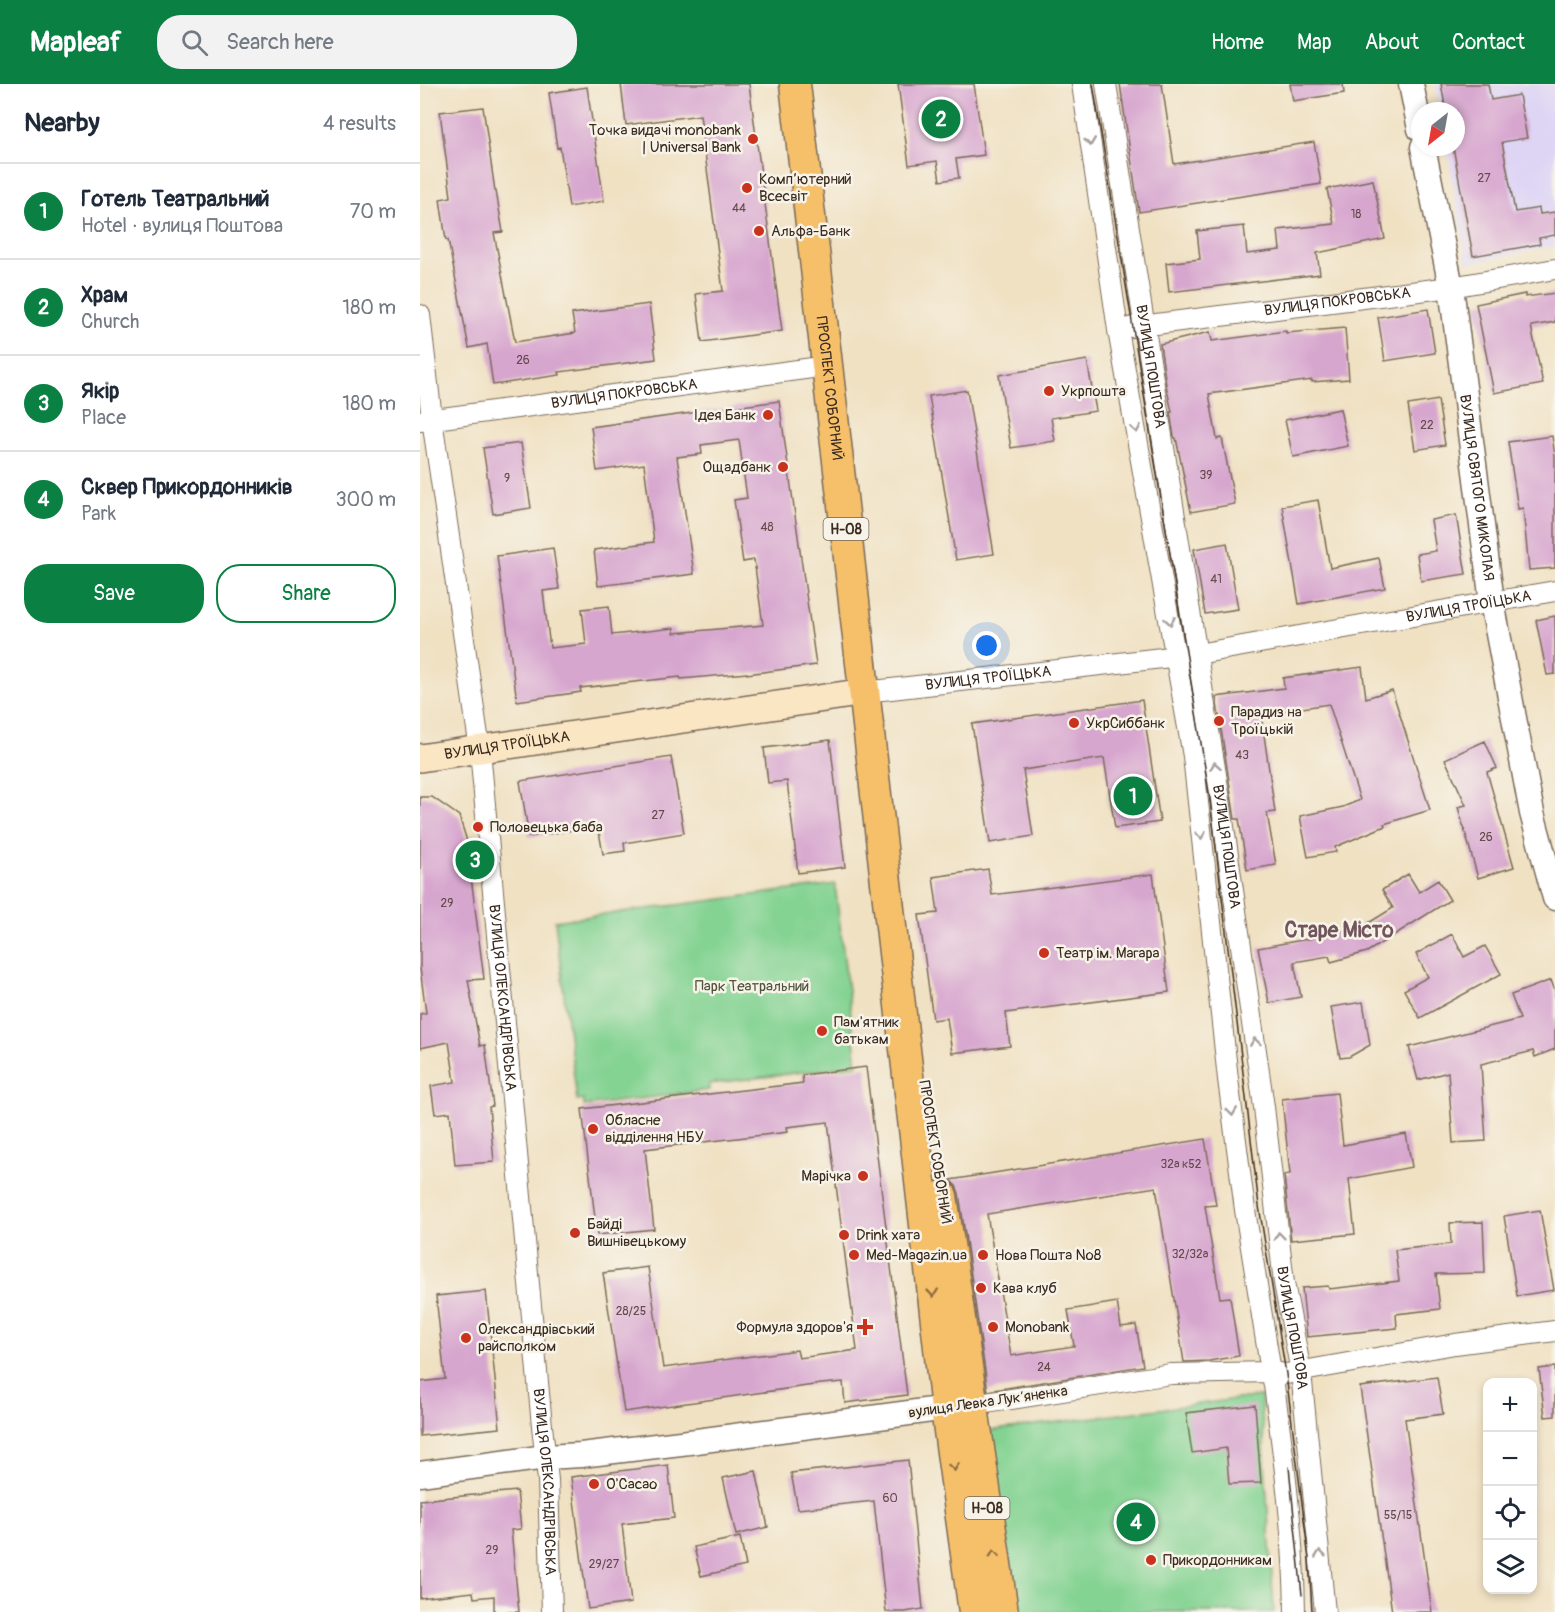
<!DOCTYPE html>
<meta charset="utf-8">
<style>
:root{--surface:#fff;--page:#f2f2f3;--text:#1f2937;--muted:#747a83;--line:#e0e1e3;--accent:#0b8043}
body{margin:0;font-family:Pangolin,sans-serif;background:var(--page);color:var(--text)}
.controls{position:absolute;right:18px;bottom:18px;display:grid;overflow:hidden;border-radius:12px;box-shadow:0 3px 9px #0003}
.controls button{width:54px;height:54px;display:grid;place-items:center;padding:0;border:0;border-bottom:2px solid var(--line);background:var(--surface);color:var(--text);font:30px sans-serif}
.compass{position:absolute;left:991px;top:18px;width:54px;height:54px;border-radius:50%;background:var(--surface);box-shadow:0 3px 9px #0003;rotate:211deg}
.you{position:absolute;left:567px;top:562px;width:21px;height:21px;margin:-15px;border:4px solid #fff;border-radius:50%;background:#1a73e8;box-shadow:0 0 0 9px #1a73e833}
.badge{display:grid;place-items:center;width:39px;height:39px;border-radius:50%;background:var(--accent);color:#fff;font-size:20px;font-weight:700}
.pin{position:absolute;translate:-50% -50%;border:3px solid #fff;box-shadow:0 2px 6px #0006}
.list{margin:0;padding:0;list-style:none}
h2{display:flex;justify-content:space-between;align-items:center;height:78px;margin:0;padding:0 24px;font-size:26px}
h2 small{font-size:20px;font-weight:400;color:var(--muted)}
.list li{display:grid;grid-template-columns:39px 1fr auto;gap:18px;align-items:center;box-sizing:border-box;height:96px;padding:0 24px;border-top:2px solid var(--line)}
.list b{display:block;font-size:22px;white-space:nowrap}
.list p{margin:0;font-size:20px;white-space:nowrap;color:var(--muted)}
.list em{font-size:20px;font-style:normal;color:var(--muted)}
.actions{display:flex;gap:12px;padding:18px 24px}
.actions a{flex:1;padding:14px 0;border:2px solid var(--accent);border-radius:24px;text-align:center;font-size:21px;color:var(--accent)}
.actions .main{background:var(--accent);color:#fff}
.icon{flex:none;width:33px;height:33px;fill:none;stroke:currentColor;stroke-width:2;stroke-linecap:round;stroke-linejoin:round}
.map{position:relative;flex:none;width:1135px;height:1528px;overflow:hidden}
header{display:flex;align-items:center;gap:36px;box-sizing:border-box;height:84px;padding:0 30px;background:var(--accent);color:#fff}
header strong{font-size:28px}
nav{display:flex;gap:33px;margin-inline-start:auto;font-size:21px}
.search{width:420px;height:54px;background:var(--page);display:flex;align-items:center;gap:15px;box-sizing:border-box;padding:0 21px;border-radius:24px;color:var(--muted);font-size:22px}
main{display:flex}
aside{flex:1;background:var(--surface)}
.map>svg:first-child{display:block}
</style>
<header>
<strong>Mapleaf</strong>
<div class="search"><svg class="icon" aria-label="search" viewBox="0 0 24 24"><circle cx="10" cy="10" r="6"/><path d="M15 15l6 6"/></svg>Search here</div>
<nav><a>Home</a><a>Map</a><a>About</a><a>Contact</a></nav>
</header>
<main>
<aside>
<h2>Nearby<small>4 results</small></h2>
<ul class="list">
<li><span class="badge">1</span><div><b>Готель Театральний</b><p>Hotel · вулиця Поштова</p></div><em>70 m</em></li>
<li><span class="badge">2</span><div><b>Храм</b><p>Church</p></div><em>180 m</em></li>
<li><span class="badge">3</span><div><b>Якір</b><p>Place</p></div><em>180 m</em></li>
<li><span class="badge">4</span><div><b>Сквер Прикордонників</b><p>Park</p></div><em>300 m</em></li>
</ul>
<div class="actions"><a class="main">Save</a><a>Share</a></div>
</aside>
<div class="map">
<svg width="1135" height="1528" viewBox="0 0 1135 1528">
<rect width="100%" height="100%" fill="#f7f3e8"/>
<filter id="ink" filterUnits="userSpaceOnUse"><feTurbulence type="fractalNoise" baseFrequency=".0167" numOctaves="2"/><feDisplacementMap in="SourceGraphic" scale="12" xChannelSelector="R" yChannelSelector="G"/><feConvolveMatrix kernelMatrix="1 2 1 2 8 2 1 2 1" color-interpolation-filters="sRGB"/></filter>
<filter id="wash" filterUnits="userSpaceOnUse"><feTurbulence type="fractalNoise" baseFrequency=".008" numOctaves="4" result="noise"/><feDisplacementMap in="SourceGraphic" scale="24" xChannelSelector="R" yChannelSelector="G"/><feGaussianBlur stdDeviation="1.35" result="paint"/><feColorMatrix in="noise" values="0 0 0 0 0 0 0 0 0 0 0 0 0 0 0 0 0 1.4 0 .05"/><feComposite in="paint" operator="in"/></filter>
<g filter="url(#wash)">
<rect width="100%" height="100%" fill="#f0e1c3"/>
<!-- built -->
<path fill="#ded5f5" d="M 1016,0 L 1135,0 L 1135,162 L 1047,179 L 1027,63 L 1036,63 L 1036,27 L 1021,27 Z"/>
<!-- green -->
<path fill="#84d393" stroke="#607e58" stroke-width="1.5" d="M 415,800 L 437,981 L 289,1000 L 289,1006 L 164,1022 L 164,1016 L 157,1017 L 135,837 Z
M 841,1312 L 854,1528 L 598,1528 L 568,1347 Z"/>
<g id="blocks">
<!-- building -->
<path fill="#d7a6cf" d="M 201,0 L 329,0 L 362,247 L 282,258 L 276,210 L 303,207 L 280,31 L 206,41 Z
M 478,0 L 554,0 L 564,71 L 536,75 L 539,94 L 520,97 L 517,77 L 489,81 Z
M 700,0 L 742,0 L 754,80 L 894,58 L 901,100 L 719,128 Z
M 870,0 L 923,0 L 924,9 L 873,17 Z
M 1021,0 L 1068,0 L 1071,16 L 1099,11 L 1107,54 L 1082,58 L 1095,128 L 1119,124 L 1120,130 L 1135,128 L 1135,151 L 1119,154 L 1120,160 L 1053,172 L 1033,63 L 1036,63 L 1036,27 L 1026,27 Z
M 167,3 L 184,117 L 149,123 L 140,63 L 137,64 L 129,9 Z
M 63,23 L 75,107 L 76,107 L 83,148 L 74,149 L 95,258 L 155,249 L 152,230 L 229,220 L 236,275 L 139,288 L 140,291 L 73,301 L 67,260 L 49,264 L 28,156 L 26,156 L 20,115 L 31,113 L 20,28 Z
M 953,96 L 965,155 L 897,169 L 900,190 L 749,208 L 746,179 L 780,175 L 777,147 L 824,142 L 827,170 L 860,166 L 858,146 L 914,140 L 907,105 Z
M 1135,209 L 1135,238 L 1111,242 L 1123,300 L 1074,309 L 1056,220 L 1105,210 L 1105,213 Z
M 1008,225 L 1015,269 L 965,277 L 958,233 Z
M 925,244 L 929,295 L 892,298 L 892,296 L 789,310 L 797,355 L 802,354 L 815,420 L 771,428 L 756,354 L 755,354 L 754,352 L 750,328 L 752,328 L 746,301 L 740,260 L 790,248 L 792,257 L 866,247 L 866,249 Z
M 667,276 L 676,327 L 631,334 L 635,357 L 591,364 L 579,291 Z
M 547,306 L 574,470 L 536,476 L 509,312 Z
M 1018,316 L 1025,361 L 995,366 L 988,321 Z
M 359,317 L 396,581 L 327,590 L 327,589 L 261,595 L 260,593 L 160,604 L 161,608 L 97,617 L 77,472 L 133,464 L 139,505 L 123,507 L 130,564 L 166,560 L 162,525 L 189,522 L 192,551 L 254,544 L 254,549 L 343,541 L 334,476 L 323,478 L 314,416 L 327,414 L 319,356 L 281,361 L 282,370 L 257,373 L 274,490 L 178,502 L 174,466 L 234,458 L 224,380 L 177,387 L 171,343 Z
M 920,325 L 928,362 L 873,373 L 865,336 Z
M 1132,352 L 1135,372 L 1135,484 L 1109,486 L 1103,424 L 1098,425 L 1088,358 Z
M 101,359 L 111,424 L 73,430 L 63,364 Z
M 898,416 L 910,484 L 959,474 L 965,504 L 879,520 L 862,422 Z
M 1036,431 L 1046,490 L 1001,497 L 997,470 L 1016,467 L 1011,436 Z
M 807,459 L 818,525 L 785,530 L 774,465 Z
M 1135,532 L 1135,590 L 1127,591 L 1116,536 Z
M 942,583 L 946,614 L 972,606 L 1010,726 L 964,740 L 965,742 L 915,763 L 916,768 L 888,773 L 880,732 L 923,723 L 940,716 L 909,620 L 841,630 L 855,728 L 847,729 L 856,781 L 827,786 L 819,735 L 815,735 L 796,613 L 864,604 L 863,594 Z
M 722,616 L 740,738 L 695,744 L 684,674 L 603,686 L 613,752 L 570,759 L 552,640 Z
M 410,656 L 425,783 L 378,789 L 367,697 L 348,699 L 344,664 Z
M 1065,657 L 1077,684 L 1067,688 L 1094,783 L 1058,794 L 1038,723 L 1046,721 L 1025,675 Z
M 251,673 L 264,749 L 204,759 L 205,767 L 183,770 L 178,742 L 109,753 L 100,697 Z
M 0,713 L 12,713 L 39,732 L 46,754 L 64,895 L 48,896 L 60,962 L 65,961 L 73,1022 L 69,1023 L 74,1078 L 35,1081 L 30,1028 L 15,1030 L 11,1002 L 35,998 L 29,958 L 0,964 L 0,930 L 6,929 L 0,884 Z
M 568,785 L 572,811 L 733,790 L 749,908 L 586,929 L 590,962 L 532,969 L 527,934 L 513,936 L 499,831 L 518,829 L 513,793 Z
M 988,790 L 999,808 L 1018,796 L 1030,816 L 947,868 L 911,878 L 909,872 L 874,878 L 881,913 L 849,919 L 838,864 L 899,853 L 927,845 L 929,851 L 973,824 L 962,806 Z
M 1032,850 L 1044,873 L 1065,862 L 1081,890 L 1000,934 L 984,906 L 1008,893 L 996,870 Z
M 1131,896 L 1135,907 L 1135,965 L 1115,973 L 1113,967 L 1061,980 L 1066,1057 L 1033,1059 L 1028,988 L 998,996 L 989,963 L 1100,935 L 1091,911 Z
M 943,918 L 950,961 L 929,973 L 920,974 L 911,923 Z
M 446,983 L 487,1311 L 425,1319 L 423,1298 L 401,1300 L 204,1328 L 183,1189 L 228,1183 L 243,1284 L 377,1266 L 379,1274 L 437,1266 L 408,1038 L 367,1043 L 368,1048 L 225,1065 L 234,1145 L 177,1151 L 162,1025 L 383,999 L 382,991 Z
M 917,1009 L 923,1061 L 986,1050 L 992,1083 L 929,1095 L 935,1150 L 871,1156 L 864,1091 L 870,1090 L 862,1015 Z
M 785,1055 L 796,1121 L 785,1122 L 800,1214 L 810,1213 L 819,1272 L 789,1277 L 764,1278 L 736,1103 L 567,1130 L 591,1272 L 654,1262 L 648,1226 L 697,1218 L 701,1243 L 716,1241 L 723,1282 L 568,1307 L 539,1109 L 536,1102 L 530,1096 Z
M 1120,1126 L 1134,1206 L 1097,1212 L 1084,1132 Z
M 1063,1138 L 1065,1189 L 1016,1190 L 1020,1225 L 976,1230 L 977,1244 L 887,1253 L 882,1204 L 908,1202 L 909,1205 L 979,1197 L 975,1166 L 1031,1160 L 1030,1139 Z
M 66,1207 L 80,1344 L 0,1352 L 0,1298 L 25,1295 L 16,1212 Z
M 1135,1283 L 1135,1332 L 1125,1333 L 1119,1285 Z
M 1017,1293 L 1023,1330 L 985,1335 L 1012,1528 L 972,1528 L 940,1303 Z
M 835,1321 L 841,1399 L 809,1400 L 806,1364 L 772,1369 L 766,1329 Z
M 488,1376 L 503,1525 L 485,1528 L 466,1528 L 454,1417 L 378,1425 L 371,1389 Z
M 248,1381 L 254,1434 L 202,1440 L 211,1519 L 168,1525 L 151,1393 Z
M 336,1387 L 348,1443 L 316,1451 L 303,1394 Z
M 97,1407 L 101,1445 L 91,1446 L 99,1528 L 74,1528 L 74,1512 L 54,1514 L 53,1508 L 0,1514 L 0,1416 Z
M 320,1453 L 326,1482 L 281,1492 L 274,1463 Z"/>
</g>
</g>
<g filter="url(#ink)">
<use href="#blocks" fill-opacity="0" stroke="#7a6a58" stroke-width="1.5"/>
<g fill="none" stroke-linecap="round" stroke-linejoin="round">
<!-- minor casing -->
<g stroke="#7a6a58" stroke-width="22">
<g id="minor">
<path d="M 662,0 L 698,246 L 773,672 L 808,995 L 825,1126 L 851,1288 L 854,1301 C 864,1376 874,1452 875,1528"/>
<path id="s1" d="M 686,0 L 801,722 L 844,1023 L 864,1199 L 881,1288 L 905,1528"/>
<path id="s2" d="M 0,231 L 12,335 L 60,666 L 122,1342 L 128,1396 L 132,1528"/>
<path id="s3" d="M 712,243 L 1031,203 L 1135,185"/>
<path id="s4" d="M 0,337 L 407,282"/>
<path id="s5" d="M 445,608 L 777,570 L 1135,507"/>
<path d="M 553,1321 L 751,1290 L 851,1288 L 866,1290 L 1035,1260 L 1135,1247"/>
</g>
</g>
<!-- tertiary casing -->
<g stroke="#7a6a58" stroke-width="27">
<g id="tertiary">
<path d="M 991,0 L 1000,45"/>
<path id="s6" d="M 1003,63 L 1031,203 L 1072,518 L 1112,729 L 1135,814"/>
<path d="M 0,1390 L 126,1373 L 161,1371 L 269,1358 L 542,1322"/>
</g>
</g>
<!-- secondary casing -->
<g stroke="#7a6a58" stroke-width="30">
<g id="secondary">
<path id="s7" d="M 0,674 L 445,608"/>
</g>
</g>
<!-- primary casing -->
<g stroke="#7a6a58" stroke-width="33">
<g id="primary">
<path id="s8" d="M 375,0 L 526,1325 L 554,1528"/>
<path d="M 522,1112 L 583,1528"/>
</g>
</g>
<!-- minor -->
<use href="#minor" stroke="#fff" stroke-width="20"/>
<!-- tertiary -->
<use href="#tertiary" stroke="#fff" stroke-width="24"/>
<!-- secondary -->
<use href="#secondary" stroke="#fbe6c4" stroke-width="27"/>
<!-- primary -->
<use href="#primary" stroke="#f6c06b" stroke-width="30"/>
<!-- tram -->
<path stroke="#3b2a1e" stroke-width="1.5" d="M 673,0 L 790,714 L 839,1122 L 866,1290 L 889,1476 L 892,1528
M 869,1383 L 882,1511"/>
</g>
<!-- one-way arrows -->
<defs><path id="oneway-chevron" d="M-2-3.5L2.5 0L-2 3.5" fill="none" stroke-width="1.6" stroke-linecap="round" stroke-linejoin="round" transform="scale(1.5)"/></defs>
<g stroke="#a79f9a">
<use href="#oneway-chevron" transform="translate(670 58) rotate(82)"/>
<use href="#oneway-chevron" transform="translate(716 345) rotate(80)"/>
<use href="#oneway-chevron" transform="translate(750 537) rotate(80)"/>
<use href="#oneway-chevron" transform="translate(795 682) rotate(-99)"/>
<use href="#oneway-chevron" transform="translate(781 751) rotate(84)"/>
<use href="#oneway-chevron" transform="translate(835 958) rotate(-98)"/>
<use href="#oneway-chevron" transform="translate(812 1028) rotate(83)"/>
<use href="#oneway-chevron" transform="translate(859 1152) rotate(-96)"/>
<use href="#oneway-chevron" transform="translate(900 1470) rotate(-96)"/>
</g>
<g stroke="#8f6e41">
<use href="#oneway-chevron" transform="translate(513 1209) rotate(84)"/>
<use href="#oneway-chevron" transform="translate(534 1383) rotate(82)"/>
<use href="#oneway-chevron" transform="translate(574 1470) rotate(-99)"/>
</g>
</g>
<!-- markers -->
<g fill="#c8321e" stroke="#f7f3e8" stroke-width="2">
<circle cx="333" cy="55" r="6"/>
<circle cx="327" cy="104" r="6"/>
<circle cx="339" cy="147" r="6"/>
<circle cx="629" cy="307" r="6"/>
<circle cx="348" cy="331" r="6"/>
<circle cx="363" cy="383" r="6"/>
<circle cx="799" cy="637" r="6"/>
<circle cx="654" cy="639" r="6"/>
<circle cx="58" cy="743" r="6"/>
<circle cx="624" cy="869" r="6"/>
<circle cx="402" cy="947" r="6"/>
<circle cx="173" cy="1045" r="6"/>
<circle cx="443" cy="1092" r="6"/>
<circle cx="155" cy="1149" r="6"/>
<circle cx="424" cy="1151" r="6"/>
<circle cx="434" cy="1171" r="6"/>
<circle cx="563" cy="1171" r="6"/>
<circle cx="561" cy="1204" r="6"/>
<path d="M442 1234h6v6h6v6h-6v6h-6v-6h-6v-6h6z"/>
<circle cx="573" cy="1243" r="6"/>
<circle cx="46" cy="1254" r="6"/>
<circle cx="174" cy="1400" r="6"/>
<circle cx="731" cy="1476" r="6"/>
</g>
<g text-anchor="middle" dominant-baseline="central" stroke-width="5" stroke-linejoin="round" paint-order="stroke">
<!-- number labels -->
<g font-size="12" fill="#62494a">
<text x="1064" y="94">27</text>
<text x="319" y="124">44</text>
<text x="936" y="130">18</text>
<text x="103" y="276">26</text>
<text x="1007" y="341">22</text>
<text x="786" y="391">39</text>
<text x="87" y="394">9</text>
<text x="347" y="443">48</text>
<text x="796" y="495">41</text>
<text x="822" y="671">43</text>
<text x="238" y="731">27</text>
<text x="1066" y="753">26</text>
<text x="27" y="819">29</text>
<text x="761" y="1080">32а к52</text>
<text x="770" y="1170">32/32а</text>
<text x="211" y="1227">28/25</text>
<text x="624" y="1283">24</text>
<text x="470" y="1414">60</text>
<text x="978" y="1431">55/15</text>
<text x="72" y="1466">29</text>
<text x="184" y="1480">29/27</text>
</g>
<!-- shield labels -->
<g fill="#f7f3e8" stroke="#73665b" stroke-width="1.5">
<rect x="403.5" y="434" width="45" height="22" rx="4.5"/>
<rect x="544.5" y="1413" width="45" height="22" rx="4.5"/>
</g>
<g font-size="14" font-weight="bold" fill="#3b2a1e">
<text x="426" y="445">Н-08</text>
<text x="567" y="1424">Н-08</text>
</g>
<!-- poi labels -->
<g font-size="15" fill="#3b2a1e" stroke="#f7f3e8" text-anchor="start">
<text x="321" y="46" text-anchor="end">Точка видачі monobank<tspan x="321" dy="17">| Universal Bank</tspan></text>
<text x="339" y="95">Комп’ютерний<tspan x="339" dy="17">Всесвіт</tspan></text>
<text x="351" y="147">Альфа-Банк</text>
<text x="641" y="307">Укрпошта</text>
<text x="336" y="331" text-anchor="end">Ідея Банк</text>
<text x="351" y="383" text-anchor="end">Ощадбанк</text>
<text x="811" y="628">Парадиз на<tspan x="811" dy="17">Троїцькій</tspan></text>
<text x="666" y="639">УкрСиббанк</text>
<text x="70" y="743">Половецька баба</text>
<text x="636" y="869">Театр ім. Магара</text>
<text x="414" y="938">Пам'ятник<tspan x="414" dy="17">батькам</tspan></text>
<text x="185" y="1036">Обласне<tspan x="185" dy="17">відділення НБУ</tspan></text>
<text x="431" y="1092" text-anchor="end">Марічка</text>
<text x="167" y="1140">Байді<tspan x="167" dy="17">Вишнівецькому</tspan></text>
<text x="436" y="1151">Drink хата</text>
<text x="446" y="1171">Med-Magazin.ua</text>
<text x="575" y="1171">Нова Пошта №8</text>
<text x="573" y="1204">Кава клуб</text>
<text x="433" y="1243" text-anchor="end">Формула здоров'я</text>
<text x="585" y="1243">Monobank</text>
<text x="58" y="1245">Олександрівський<tspan x="58" dy="17">райсполком</tspan></text>
<text x="186" y="1400">O'Cacao</text>
<text x="743" y="1476">Прикордонникам</text>
</g>
<!-- street labels -->
<g font-size="15" fill="#3b2a1e" stroke="#f7f3e8">
<text stroke="none"><textPath href="#s3" startOffset="207">ВУЛИЦЯ ПОКРОВСЬКА</textPath></text>
<text stroke="none"><textPath href="#s1" startOffset="286">ВУЛИЦЯ ПОШТОВА</textPath></text>
<text stroke="none"><textPath href="#s8" startOffset="306">ПРОСПЕКТ СОБОРНИЙ</textPath></text>
<text stroke="none"><textPath href="#s4" startOffset="206">ВУЛИЦЯ ПОКРОВСЬКА</textPath></text>
<text stroke="none"><textPath href="#s6" startOffset="345">ВУЛИЦЯ СВЯТОГО МИКОЛАЯ</textPath></text>
<text stroke="none"><textPath href="#s5" startOffset="610">ВУЛИЦЯ ТРОЇЦЬКА</textPath></text>
<text stroke="none"><textPath href="#s5" startOffset="124">ВУЛИЦЯ ТРОЇЦЬКА</textPath></text>
<text stroke="none"><textPath href="#s7" startOffset="88">ВУЛИЦЯ ТРОЇЦЬКА</textPath></text>
<text stroke="none"><textPath href="#s1" startOffset="772">ВУЛИЦЯ ПОШТОВА</textPath></text>
<text stroke="none"><textPath href="#s2" startOffset="688">ВУЛИЦЯ ОЛЕКСАНДРІВСЬКА</textPath></text>
<text transform="translate(515 1068) rotate(81)">ПРОСПЕКТ СОБОРНИЙ</text>
<text stroke="none"><textPath href="#s1" startOffset="1258">ВУЛИЦЯ ПОШТОВА</textPath></text>
<text transform="translate(568 1318) rotate(-8)">вулиця Левка Лукʼяненка</text>
<text stroke="none"><textPath href="#s2" startOffset="1174">ВУЛИЦЯ ОЛЕКСАНДРІВСЬКА</textPath></text>
</g>
<!-- park labels -->
<g font-size="15" fill="#4d543b" stroke="#f7f3e8">
<text x="332" y="902">Парк Театральний</text>
</g>
<!-- district labels -->
<g font-size="21" font-weight="bold" fill="#72555c" stroke="#f7f3e8">
<text x="919" y="846">Старе Місто</text>
</g>
</g>
</svg>
<div class="controls">
<button>+</button>
<button>−</button>
<button><svg class="icon" aria-label="locate" viewBox="0 0 24 24"><circle cx="12" cy="12" r="6"/><path d="M12 2v4M12 18v4M2 12h4M18 12h4"/></svg></button>
<button><svg class="icon" aria-label="layers" viewBox="0 0 24 24"><path d="M12 4l9 5-9 5-9-5zM3 14l9 5 9-5"/></svg></button>
</div>
<svg class="compass" viewBox="-18 -18 36 36"><path d="M0-13l5 13h-10z" fill="#e53935"/><path d="M0 13l5-13h-10z" fill="#747a83"/></svg>
<div class="you"></div>
<div class="pin badge" style="left:713px;top:712px">1</div>
<div class="pin badge" style="left:521px;top:35px">2</div>
<div class="pin badge" style="left:55px;top:776px">3</div>
<div class="pin badge" style="left:716px;top:1438px">4</div>
</div>
</main>
